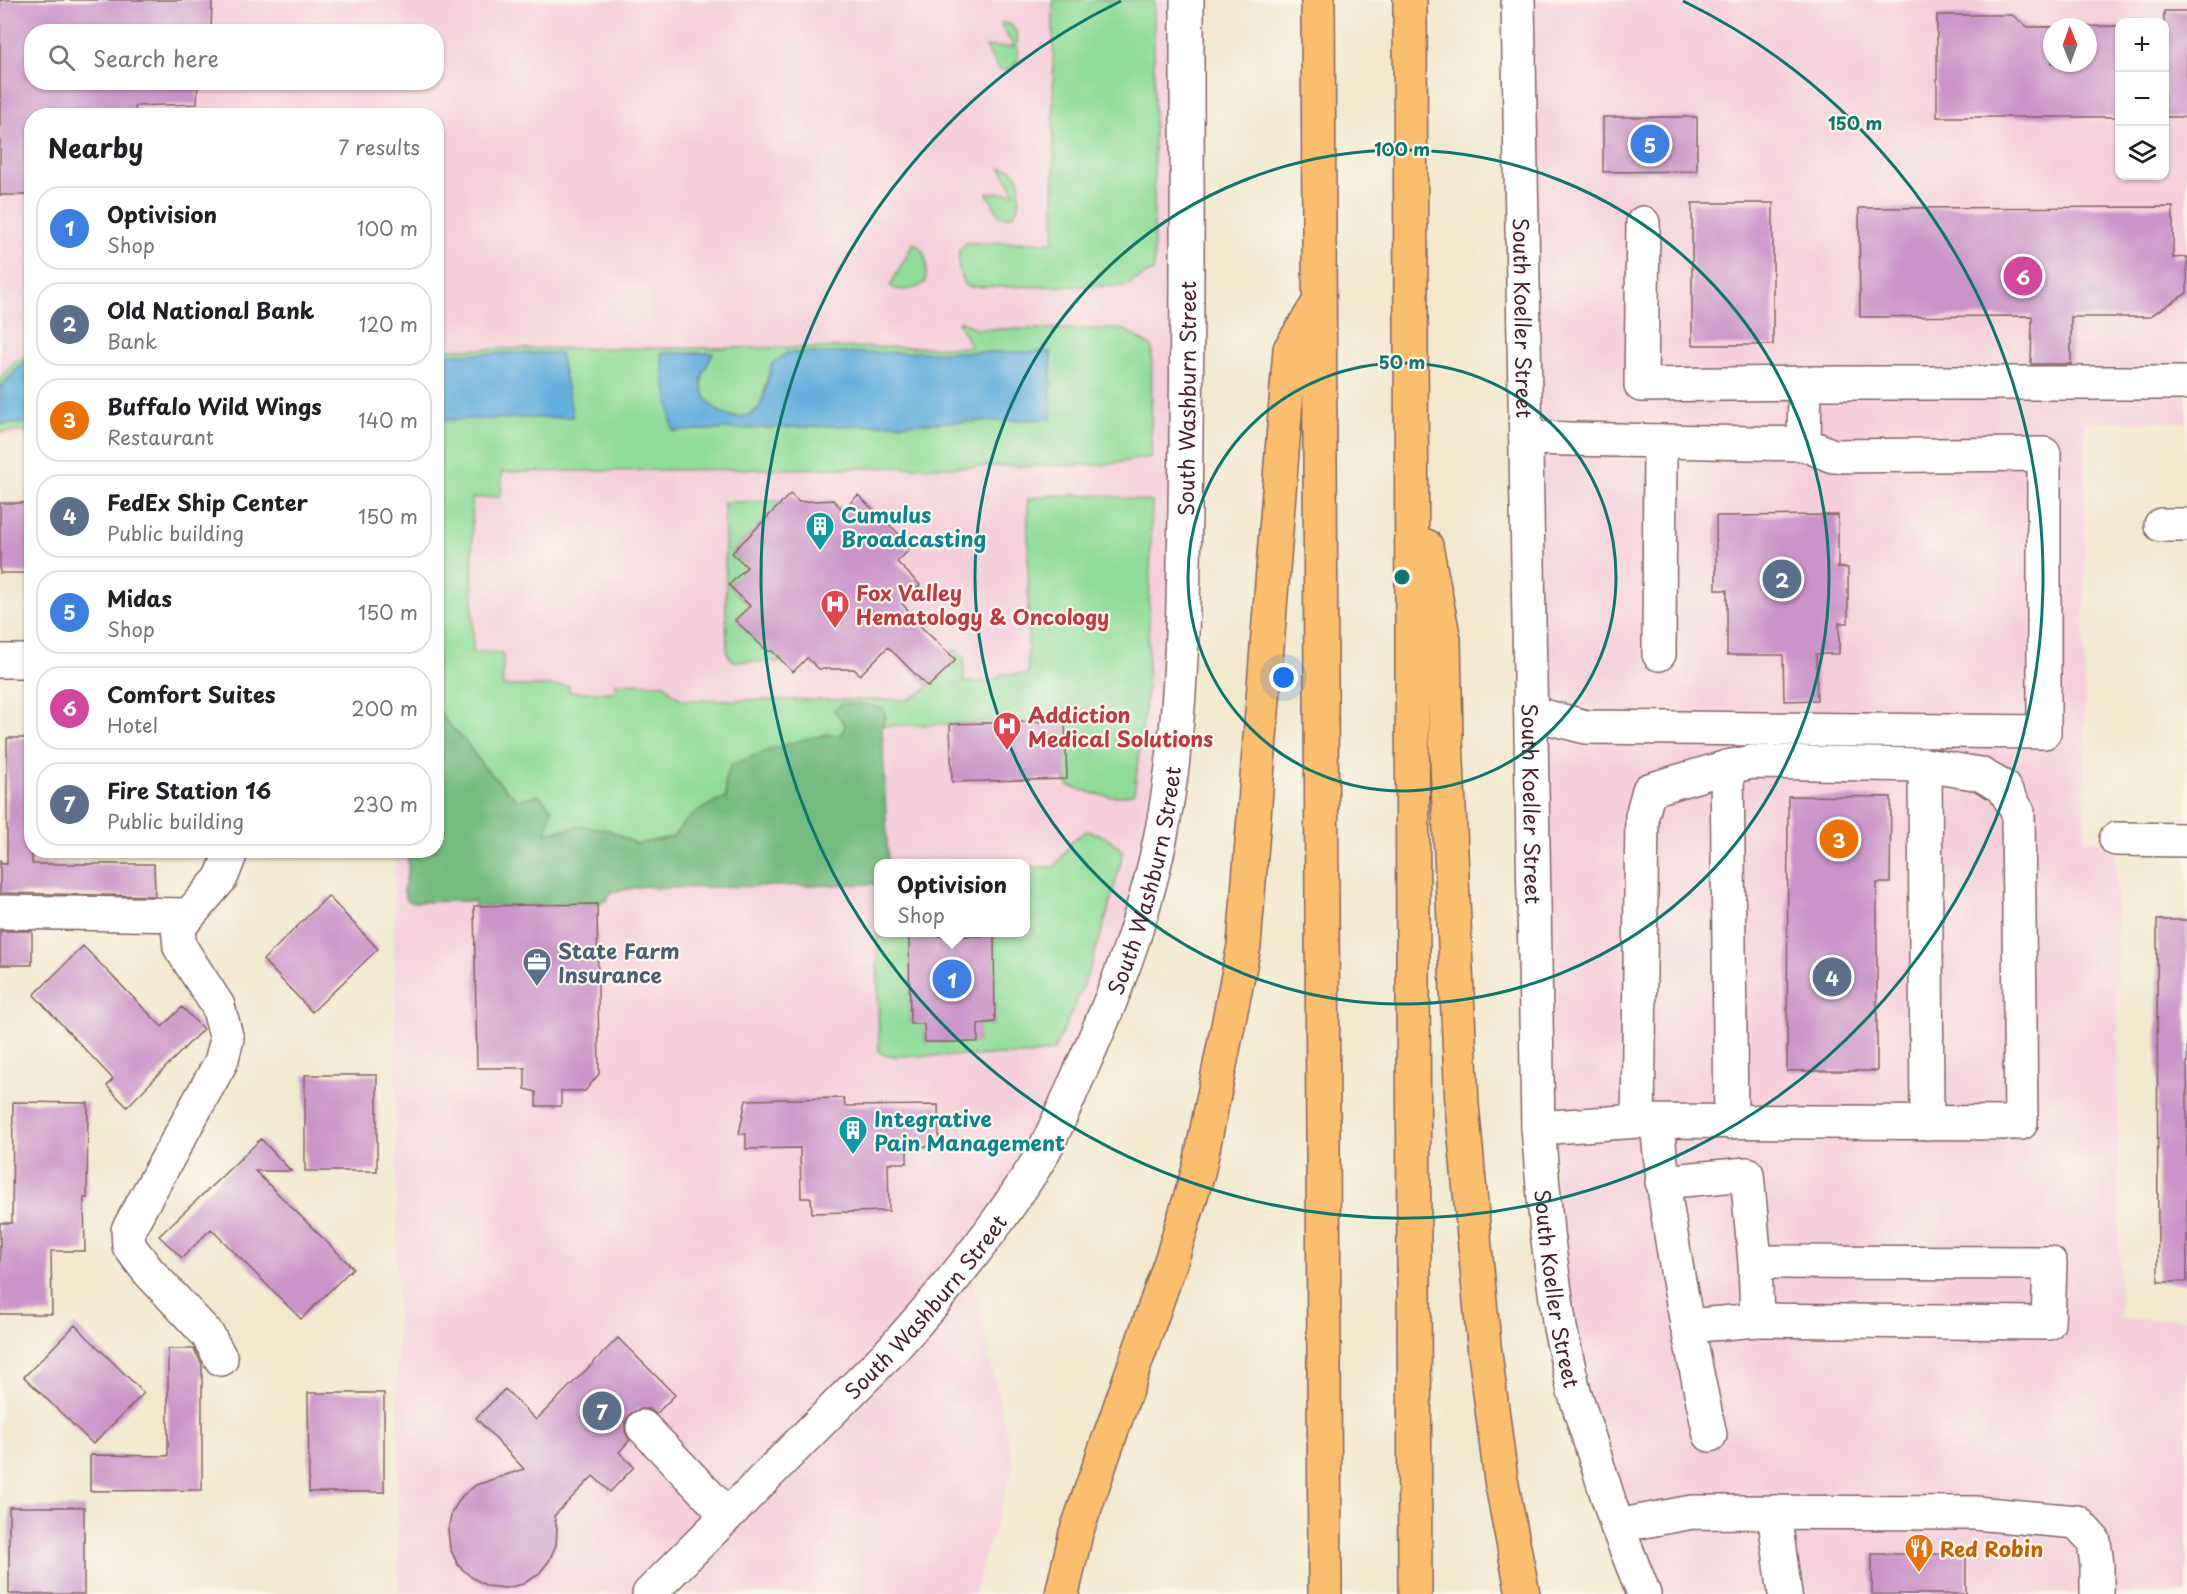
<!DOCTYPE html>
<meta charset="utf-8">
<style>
:root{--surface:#fff;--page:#f6f6f6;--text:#202124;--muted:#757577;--line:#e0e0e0;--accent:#d1495b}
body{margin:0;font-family:"Playpen Sans",sans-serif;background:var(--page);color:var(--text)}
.controls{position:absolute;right:18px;top:18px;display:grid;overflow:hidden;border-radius:12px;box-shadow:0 2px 4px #0004}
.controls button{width:54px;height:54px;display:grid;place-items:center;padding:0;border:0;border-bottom:2px solid var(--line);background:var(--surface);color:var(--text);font:30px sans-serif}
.compass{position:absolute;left:2043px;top:18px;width:54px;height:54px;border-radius:50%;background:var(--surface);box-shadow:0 2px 4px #0004;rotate:359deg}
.you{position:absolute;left:1284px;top:678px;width:21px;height:21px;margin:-15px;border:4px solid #fff;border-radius:50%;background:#1a73e8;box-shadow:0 0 0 9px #1a73e833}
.badge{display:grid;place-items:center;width:39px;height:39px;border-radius:50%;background:var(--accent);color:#fff;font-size:20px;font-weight:700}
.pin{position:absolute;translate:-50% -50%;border:3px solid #fff;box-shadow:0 2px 6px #0006}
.popup{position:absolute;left:874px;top:859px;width:156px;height:78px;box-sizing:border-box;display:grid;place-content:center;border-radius:12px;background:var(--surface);filter:drop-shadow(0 2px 4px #0005);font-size:20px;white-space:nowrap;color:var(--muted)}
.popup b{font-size:22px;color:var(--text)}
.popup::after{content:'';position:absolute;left:50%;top:100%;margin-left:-12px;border:12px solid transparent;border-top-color:var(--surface)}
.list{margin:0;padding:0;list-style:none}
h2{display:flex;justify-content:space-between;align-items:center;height:78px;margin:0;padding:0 24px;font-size:26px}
h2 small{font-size:20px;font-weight:400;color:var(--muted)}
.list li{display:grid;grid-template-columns:39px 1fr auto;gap:18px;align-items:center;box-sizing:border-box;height:84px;margin:0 12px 12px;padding:0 12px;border:2px solid var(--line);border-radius:24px}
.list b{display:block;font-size:22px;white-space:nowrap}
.list p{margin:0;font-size:20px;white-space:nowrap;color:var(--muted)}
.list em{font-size:20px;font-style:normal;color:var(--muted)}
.icon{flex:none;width:33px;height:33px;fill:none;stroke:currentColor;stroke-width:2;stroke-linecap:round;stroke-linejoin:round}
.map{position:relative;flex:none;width:2187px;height:1594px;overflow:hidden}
.search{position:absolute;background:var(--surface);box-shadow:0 2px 4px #0004;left:24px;top:24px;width:420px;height:66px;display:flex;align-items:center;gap:15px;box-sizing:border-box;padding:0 21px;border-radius:24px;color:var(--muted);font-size:22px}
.panel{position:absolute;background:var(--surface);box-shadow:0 2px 4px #0004;left:24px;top:108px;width:420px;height:750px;border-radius:24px}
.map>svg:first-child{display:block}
</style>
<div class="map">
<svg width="2187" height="1594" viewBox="0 0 2187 1594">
<rect width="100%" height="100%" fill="#fbf7ec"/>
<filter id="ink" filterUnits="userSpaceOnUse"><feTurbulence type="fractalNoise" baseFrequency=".0167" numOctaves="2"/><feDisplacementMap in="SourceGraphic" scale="12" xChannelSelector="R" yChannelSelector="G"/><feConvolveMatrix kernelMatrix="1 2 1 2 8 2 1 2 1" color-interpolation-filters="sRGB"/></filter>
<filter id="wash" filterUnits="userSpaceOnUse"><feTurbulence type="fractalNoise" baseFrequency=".008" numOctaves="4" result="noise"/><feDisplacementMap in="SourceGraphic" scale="24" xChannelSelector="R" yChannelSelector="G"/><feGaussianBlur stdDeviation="1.35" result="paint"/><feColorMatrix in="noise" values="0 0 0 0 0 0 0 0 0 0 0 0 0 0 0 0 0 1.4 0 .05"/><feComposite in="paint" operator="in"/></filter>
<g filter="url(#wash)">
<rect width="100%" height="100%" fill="#f1e8ce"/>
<!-- built -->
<path fill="#f5cfdc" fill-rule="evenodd" d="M 0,0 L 1187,0 L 1181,666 L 1130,951 L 968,1260 L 1014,1466 L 973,1594 L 399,1594 L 394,851 L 436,850 L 436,116 L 32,116 L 31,437 L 0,437 ZM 32,32 L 436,32 L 436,82 L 32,82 ZM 878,864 L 1026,864 L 1026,932 L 878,932 Z
M 1518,0 L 2187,0 L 2187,422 L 2085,422 L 2084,806 L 2085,840 L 2116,839 L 2120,1319 L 2187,1319 L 2187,1594 L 1644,1594 L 1560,1328 ZM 2120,22 L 2164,22 L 2164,176 L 2120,176 ZM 2052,27 L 2088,27 L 2088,63 L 2052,63 Z"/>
<!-- green -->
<path fill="#8fdb99" stroke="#6c7d62" stroke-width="1.5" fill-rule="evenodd" d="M 1053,0 L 1154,0 L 1154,270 L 1125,286 L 968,287 C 957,278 959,264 959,250 L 966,243 L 1054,242 Z
M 1000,23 L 1010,24 L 1017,33 L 1018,61 L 1010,69 L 999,70 L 986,47 L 1014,47 Z
M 1001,168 L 1011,169 L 1019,178 C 1019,193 1023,223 999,215 L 987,193 L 1015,193 Z
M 913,244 L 916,244 C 928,253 928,268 925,282 C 917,290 899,293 890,286 Z
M 961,321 L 976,329 L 1117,329 L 1125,330 L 1152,347 L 1151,457 L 1102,465 L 502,472 L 501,497 L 472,498 L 473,652 L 503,653 L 503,686 L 569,686 L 569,692 L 615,692 L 615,683 L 665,684 L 674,695 L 684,700 L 908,700 L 924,691 L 955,660 L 949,654 L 956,650 L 964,656 L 964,682 L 993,681 L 1002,674 L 1028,674 L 1028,499 C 1069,491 1111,495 1152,502 L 1147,689 L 1134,793 C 1112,801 1091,793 1069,786 L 1064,779 L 1062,721 L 882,726 L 886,717 L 846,726 L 840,735 L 825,734 L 725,779 L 726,798 C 703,807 687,816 673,837 L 636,844 L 609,830 L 581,826 L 546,833 L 539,795 L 517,800 L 483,766 L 465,742 L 444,719 L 437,707 L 437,420 L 572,417 L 437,354 L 437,349 L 971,347 L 958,322 ZM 1051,352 L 1050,419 L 673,431 L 712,353 C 709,361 703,370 702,379 C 699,407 735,428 757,409 C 766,401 763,385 769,375 C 774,367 782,360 787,353 Z
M 31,354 L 31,359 C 19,364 11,378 0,387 L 0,378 L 16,361 Z
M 31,423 L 31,431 L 0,432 L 0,424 Z
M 783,501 L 732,553 L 747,567 L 729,585 L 750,606 L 736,620 L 767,651 L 772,651 L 783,662 L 733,661 L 727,653 L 724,502 Z
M 1086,831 C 1103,834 1112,839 1123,852 C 1114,890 1104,928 1091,964 C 1081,994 1067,1022 1054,1050 L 1030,1055 L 886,1056 L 879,1051 L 876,884 L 878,885 L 878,932 L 1026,932 L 1026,867 L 1055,867 L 1073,840 ZM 910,936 L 994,936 L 994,1024 L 978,1024 L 978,1042 L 925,1042 L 925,1022 L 910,1022 Z"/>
<!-- forest -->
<path fill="#73bb81" stroke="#5e6d56" stroke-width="1.5" d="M 841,704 L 863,704 L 883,709 L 886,717 L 882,726 L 888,863 L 878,864 L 878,885 L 876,884 L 656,888 L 646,886 L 611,892 L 607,900 L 597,904 L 474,906 L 474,901 L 409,902 C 399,890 406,883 408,870 C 409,864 407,857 407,851 L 436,850 L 437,707 L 444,719 L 466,742 L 483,766 L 517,800 L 539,795 L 552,809 L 546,833 L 581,826 L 609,830 L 636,844 L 673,837 C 687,816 702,807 726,798 L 725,779 L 731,765 C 763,752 806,734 840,735 L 846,726 L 834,710 Z"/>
<!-- water -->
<path fill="#64afdd" stroke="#576784" stroke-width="1.5" d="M 1051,352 L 1051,419 L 673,431 L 661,353 L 713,353 C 709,361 703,370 702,379 C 699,407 736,430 758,409 C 765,401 768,375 772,364 L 787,353 Z
M 560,353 L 573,417 L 437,420 L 437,354 Z
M 31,359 L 31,423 L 0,424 L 0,387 C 11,378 19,364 31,359 Z"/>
<g id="blocks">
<!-- building -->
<path fill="#ca94c9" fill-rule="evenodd" d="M 0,0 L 212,0 L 211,32 L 32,32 L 32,82 L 198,82 L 197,104 L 135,106 L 136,116 L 32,116 L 32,195 L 0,195 Z
M 2164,11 L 2187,11 L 2187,117 L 2164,117 Z
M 1937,15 L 2012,15 L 2028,27 L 2120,26 L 2120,117 L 1937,117 ZM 2052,27 L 2088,27 L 2088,63 L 2052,63 Z
M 1603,117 L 1697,117 L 1697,171 L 1603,172 Z
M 1692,203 L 1773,203 L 1773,345 L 1692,345 Z
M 2173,207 L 2173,258 L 2187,257 L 2187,293 L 2149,317 L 2071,317 L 2071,364 L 2031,364 L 2032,316 L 1860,317 L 1859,208 Z
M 790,494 L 799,502 L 833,500 L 843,510 L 858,495 L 898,533 L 899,540 L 909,550 L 897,562 L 920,585 L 902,604 L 916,618 L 915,621 L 956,660 L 928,687 L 888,647 L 860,675 L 854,669 L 819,669 L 807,658 L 793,672 L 772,651 L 767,651 L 735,620 L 750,606 L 729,585 L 747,567 L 732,553 Z
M 0,503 L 32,503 L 32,573 L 0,573 Z
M 1838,515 L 1838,568 L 1848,568 L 1848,623 L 1839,623 L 1839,654 L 1816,654 L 1817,700 L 1784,701 L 1783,655 L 1727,655 L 1727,590 L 1716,590 L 1716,516 Z
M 1063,721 L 1065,722 L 1067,779 L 952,782 L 950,724 Z
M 7,738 L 32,738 L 32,864 L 154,864 L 155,896 L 0,893 L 0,861 L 2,864 L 7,864 Z
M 1788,796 L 1891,797 L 1890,883 L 1877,883 L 1877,1071 L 1787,1071 Z
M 328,896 L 378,949 L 312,1012 L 263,960 Z
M 597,904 L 599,1074 L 585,1091 L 561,1091 L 561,1106 L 536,1106 L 536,1092 L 525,1089 L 525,1068 L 477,1068 L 474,906 Z
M 2157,920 L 2187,920 L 2187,1282 L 2158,1282 Z
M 0,931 L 32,931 L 32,965 L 0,965 Z
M 909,936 L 994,936 L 995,1022 L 978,1024 L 978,1042 L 925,1042 L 924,1024 L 910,1024 Z
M 83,946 L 162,1027 L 182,1007 L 203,1029 L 127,1107 L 107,1086 L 113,1079 L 34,995 Z
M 305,1075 L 377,1075 L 377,1171 L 305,1171 Z
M 844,1098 L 845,1106 L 938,1105 L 939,1146 L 907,1147 L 907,1163 L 888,1163 L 889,1211 L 812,1213 L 811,1198 L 801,1198 L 800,1148 L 746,1149 L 746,1134 L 739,1134 L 746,1100 Z
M 13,1102 L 88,1103 L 87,1198 L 84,1198 L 85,1251 L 51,1251 L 52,1314 L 0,1314 L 0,1223 L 12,1223 Z
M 261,1139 L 291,1171 L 255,1171 L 353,1268 L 301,1319 L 211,1229 L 182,1258 L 159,1236 Z
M 75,1325 L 144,1393 L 93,1444 L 24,1377 Z
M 618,1338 L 675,1395 L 656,1414 L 649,1409 L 639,1409 L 631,1413 L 625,1421 L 625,1432 L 630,1440 L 619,1452 L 634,1467 L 610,1492 L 593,1476 L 554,1516 L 557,1528 L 556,1545 L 549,1561 L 538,1575 L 523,1584 L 506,1588 L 487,1586 L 471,1577 L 458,1565 L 450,1548 L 448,1530 L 452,1512 L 462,1496 L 476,1485 L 524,1469 L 476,1418 L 505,1389 L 536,1420 Z
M 168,1349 L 194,1349 L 202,1364 L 202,1490 L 90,1491 L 90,1455 L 168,1456 Z
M 308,1393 L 384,1393 L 384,1492 L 309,1492 Z
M 9,1507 L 84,1507 L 84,1594 L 9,1594 Z
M 1872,1554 L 1966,1554 L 1966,1594 L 1872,1594 Z"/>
</g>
</g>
<g filter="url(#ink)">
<use href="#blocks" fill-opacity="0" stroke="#846564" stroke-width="1.5"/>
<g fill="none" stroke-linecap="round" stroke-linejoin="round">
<!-- minor casing -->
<g stroke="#846564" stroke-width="36">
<g id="minor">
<path id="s1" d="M 1518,0 L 1538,1128 L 1547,1233 L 1560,1328 L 1574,1391 L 1617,1526 L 1644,1594"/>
<path d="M 1643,223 L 1641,385 L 1805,383 L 1804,444"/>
<path d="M 1805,383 L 2187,383"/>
<path d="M 1526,438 L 1804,444 L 1833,456 L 2044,454 L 2044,732 L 1586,727 L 1531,713"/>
<path d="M 2161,525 L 2187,525"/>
<path d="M 1659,654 L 1660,441"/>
<path d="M 0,661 L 32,661"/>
<path d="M 1925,765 L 1927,1123"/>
<path d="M 1727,767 L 1731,1122"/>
<path d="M 2116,839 L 2187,840"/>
<path d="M 0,912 L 188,915"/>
<path d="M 1657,1122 C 1666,1228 1688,1331 1710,1435"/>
<path d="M 1538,1128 L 1638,1121 L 2021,1123 L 2018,812 L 2003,787 L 1980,774 L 1925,765 L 1753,762 L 1727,767 L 1649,790 L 1642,816 L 1638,1121"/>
<path d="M 1662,1182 L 1747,1174 L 1755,1262 L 2050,1263 L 2048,1323 L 1757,1320"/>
<path d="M 1687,1326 L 1757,1320 L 1755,1262"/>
<path d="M 221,1359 L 207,1334 L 148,1271 L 129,1246 L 128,1230 L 221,1062 L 227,1039 L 218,1006 L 180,947 L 178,928 L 221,878 L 232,850"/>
<path d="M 643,1427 L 727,1515"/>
<path d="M 1774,1512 L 1785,1594"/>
<path d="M 1617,1526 L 1692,1512 L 1975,1513 L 2077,1522 L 2094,1541 L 2097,1565 L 2097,1594"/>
<path id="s2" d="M 649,1594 L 891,1351 C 942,1295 991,1235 1032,1171 C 1050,1143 1063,1110 1076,1081 C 1105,1017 1131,954 1149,886 C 1182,766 1183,633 1185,509 C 1188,339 1187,170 1187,0"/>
</g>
</g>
<!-- highway casing -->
<g stroke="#846564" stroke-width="36">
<path id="highway" d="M 1318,0 L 1325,1594
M 1410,0 L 1415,1594
M 1426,546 L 1444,640 L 1446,739 L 1462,1105 L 1484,1345 L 1501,1480 L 1523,1594
M 1062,1594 L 1076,1533 L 1172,1258 L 1199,1169 L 1244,946 L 1290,349 L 1318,304"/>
</g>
<!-- minor -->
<use href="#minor" stroke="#fff" stroke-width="33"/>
<!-- highway -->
<use href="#highway" stroke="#fbbd6e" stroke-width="33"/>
</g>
</g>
<!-- distance rings -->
<g fill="none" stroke="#0f766e" stroke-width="3">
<circle cx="1402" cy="577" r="214"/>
<circle cx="1402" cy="577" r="427"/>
<path d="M1683 1A641 641 0 1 1 1121 1"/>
</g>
<!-- icons -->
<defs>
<g id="building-pin" transform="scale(1.5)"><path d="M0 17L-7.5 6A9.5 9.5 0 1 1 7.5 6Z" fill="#0f9aa8" stroke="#fbf7ec"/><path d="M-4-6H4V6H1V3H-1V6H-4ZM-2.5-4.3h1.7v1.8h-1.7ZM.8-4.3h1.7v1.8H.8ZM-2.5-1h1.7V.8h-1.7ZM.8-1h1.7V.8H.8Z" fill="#fff"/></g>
<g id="hospital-pin" transform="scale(1.5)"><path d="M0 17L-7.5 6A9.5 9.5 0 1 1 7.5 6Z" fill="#e0444e" stroke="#fbf7ec"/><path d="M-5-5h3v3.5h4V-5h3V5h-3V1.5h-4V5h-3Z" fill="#fff"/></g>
<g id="office-pin" transform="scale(1.5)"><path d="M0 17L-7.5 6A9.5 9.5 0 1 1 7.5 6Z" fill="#5c6f8a" stroke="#fbf7ec"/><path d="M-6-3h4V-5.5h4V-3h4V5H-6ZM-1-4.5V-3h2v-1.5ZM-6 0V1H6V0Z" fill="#fff"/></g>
<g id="restaurant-pin" transform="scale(1.5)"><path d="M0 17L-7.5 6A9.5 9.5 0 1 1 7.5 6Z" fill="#e8710a" stroke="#fbf7ec"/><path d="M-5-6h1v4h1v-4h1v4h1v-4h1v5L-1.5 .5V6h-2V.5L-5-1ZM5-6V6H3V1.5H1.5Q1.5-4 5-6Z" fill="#fff"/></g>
</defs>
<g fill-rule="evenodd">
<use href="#building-pin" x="820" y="526"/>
<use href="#hospital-pin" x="835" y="604"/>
<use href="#hospital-pin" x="1007" y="726"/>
<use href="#office-pin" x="537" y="962"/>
<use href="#building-pin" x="853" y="1130"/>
<use href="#restaurant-pin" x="1919" y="1548"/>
</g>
<g text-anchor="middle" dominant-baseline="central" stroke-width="4.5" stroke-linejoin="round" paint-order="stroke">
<!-- street labels -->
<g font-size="21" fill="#4a1f2b" stroke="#fbf7ec">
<text stroke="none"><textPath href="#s1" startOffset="318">South Koeller Street</textPath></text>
<text stroke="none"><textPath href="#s2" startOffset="1371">South Washburn Street</textPath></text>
<text stroke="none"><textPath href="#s1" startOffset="804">South Koeller Street</textPath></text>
<text stroke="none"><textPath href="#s2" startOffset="885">South Washburn Street</textPath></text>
<text stroke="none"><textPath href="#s1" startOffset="1290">South Koeller Street</textPath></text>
<text stroke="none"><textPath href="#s2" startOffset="399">South Washburn Street</textPath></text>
</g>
<!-- culture labels -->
<g font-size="21" font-weight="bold" fill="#0d838f" stroke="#fbf7ec" text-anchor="start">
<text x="841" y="514">Cumulus<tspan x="841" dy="24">Broadcasting</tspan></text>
<text x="874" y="1118">Integrative<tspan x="874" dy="24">Pain Management</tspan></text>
</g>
<!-- health labels -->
<g font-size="21" font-weight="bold" fill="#be3a42" stroke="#fbf7ec" text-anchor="start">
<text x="856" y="592">Fox Valley<tspan x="856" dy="24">Hematology &amp; Oncology</tspan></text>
<text x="1028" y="714">Addiction<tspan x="1028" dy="24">Medical Solutions</tspan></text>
</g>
<!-- service labels -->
<g font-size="21" font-weight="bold" fill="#4e5e75" stroke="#fbf7ec" text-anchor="start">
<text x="558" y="950">State Farm<tspan x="558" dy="24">Insurance</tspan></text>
</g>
<!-- food labels -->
<g font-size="21" font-weight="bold" fill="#c56008" stroke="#fbf7ec" text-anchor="start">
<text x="1940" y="1548">Red Robin</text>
</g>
</g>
<circle cx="1402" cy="577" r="9" fill="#0f766e" stroke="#fbf7ec" stroke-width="3"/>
<g font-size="18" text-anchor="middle" font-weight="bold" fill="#0f766e" stroke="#fbf7ec" stroke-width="4.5" stroke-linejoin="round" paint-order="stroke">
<text x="1855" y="130">150 m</text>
<text x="1402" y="156">100 m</text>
<text x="1402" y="369">50 m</text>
</g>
</svg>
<div class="controls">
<button>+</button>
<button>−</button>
<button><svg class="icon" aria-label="layers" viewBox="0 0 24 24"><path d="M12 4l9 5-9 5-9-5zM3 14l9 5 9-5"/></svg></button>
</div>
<svg class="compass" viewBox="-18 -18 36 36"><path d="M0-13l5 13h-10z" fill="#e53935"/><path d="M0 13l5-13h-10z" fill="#757577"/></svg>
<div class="you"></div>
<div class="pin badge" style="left:952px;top:979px;background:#3f7fe0">1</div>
<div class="popup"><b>Optivision</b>Shop</div>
<div class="pin badge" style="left:1782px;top:579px;background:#5c6f8a">2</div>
<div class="pin badge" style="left:1839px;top:839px;background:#e8710a">3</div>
<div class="pin badge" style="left:1832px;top:977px;background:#5c6f8a">4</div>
<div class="pin badge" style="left:1650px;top:144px;background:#3f7fe0">5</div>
<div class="pin badge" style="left:2023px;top:276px;background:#d1479c">6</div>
<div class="pin badge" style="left:602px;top:1411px;background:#5c6f8a">7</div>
<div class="search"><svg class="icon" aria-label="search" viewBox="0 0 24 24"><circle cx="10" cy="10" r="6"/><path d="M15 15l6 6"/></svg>Search here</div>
<section class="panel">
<h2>Nearby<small>7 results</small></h2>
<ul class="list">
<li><span class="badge" style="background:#3f7fe0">1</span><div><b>Optivision</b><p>Shop</p></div><em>100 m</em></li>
<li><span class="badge" style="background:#5c6f8a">2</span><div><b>Old National Bank</b><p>Bank</p></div><em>120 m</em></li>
<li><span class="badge" style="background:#e8710a">3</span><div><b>Buffalo Wild Wings</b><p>Restaurant</p></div><em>140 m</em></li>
<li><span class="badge" style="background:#5c6f8a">4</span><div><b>FedEx Ship Center</b><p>Public building</p></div><em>150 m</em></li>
<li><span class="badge" style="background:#3f7fe0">5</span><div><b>Midas</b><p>Shop</p></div><em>150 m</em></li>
<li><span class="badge" style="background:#d1479c">6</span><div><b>Comfort Suites</b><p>Hotel</p></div><em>200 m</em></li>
<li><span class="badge" style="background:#5c6f8a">7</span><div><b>Fire Station 16</b><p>Public building</p></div><em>230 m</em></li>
</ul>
</section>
</div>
